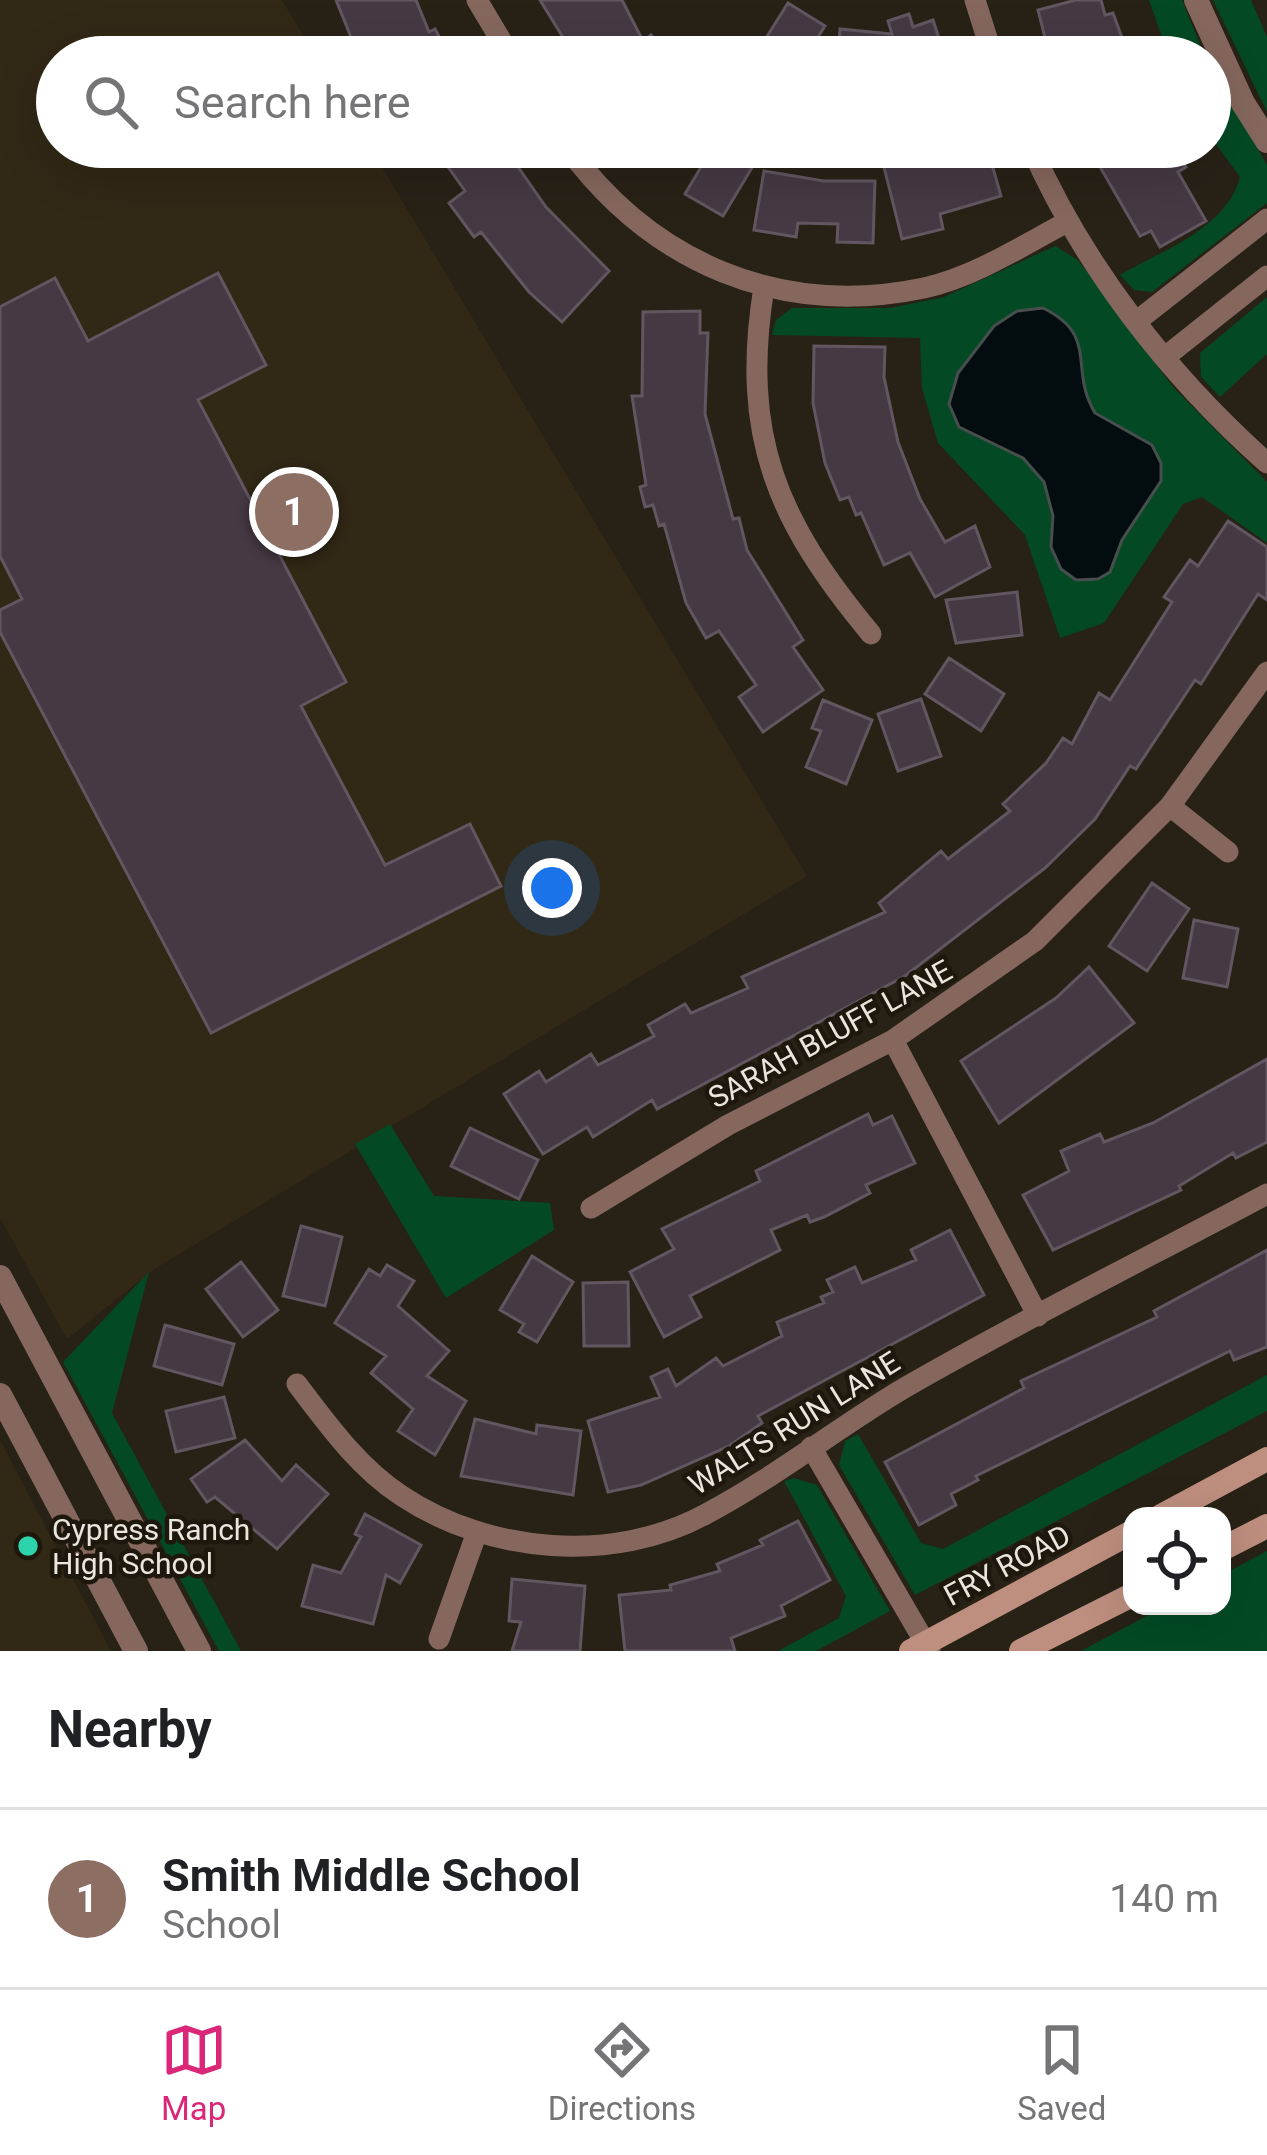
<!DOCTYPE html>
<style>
:root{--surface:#fff;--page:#f6f6f6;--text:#202124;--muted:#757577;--line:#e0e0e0;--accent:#db2777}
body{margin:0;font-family:Roboto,sans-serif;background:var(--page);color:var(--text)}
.controls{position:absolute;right:36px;bottom:36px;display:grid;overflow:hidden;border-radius:24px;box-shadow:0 12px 48px #0002}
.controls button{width:108px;height:108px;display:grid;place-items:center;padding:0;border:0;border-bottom:3px solid var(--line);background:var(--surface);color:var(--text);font:60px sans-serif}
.you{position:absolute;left:552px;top:888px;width:42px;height:42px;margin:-30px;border:9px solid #fff;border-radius:50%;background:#1a73e8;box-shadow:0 0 0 18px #1a73e833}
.badge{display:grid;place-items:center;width:78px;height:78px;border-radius:50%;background:var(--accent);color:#fff;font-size:39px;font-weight:700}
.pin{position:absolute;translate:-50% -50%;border:6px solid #fff;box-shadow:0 3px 12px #0006}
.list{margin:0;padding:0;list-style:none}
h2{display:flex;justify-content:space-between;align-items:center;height:156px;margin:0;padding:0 48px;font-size:51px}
h2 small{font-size:39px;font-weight:400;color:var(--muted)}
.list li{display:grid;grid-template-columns:78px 1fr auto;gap:36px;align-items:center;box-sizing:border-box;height:180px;padding:0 48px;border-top:3px solid var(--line)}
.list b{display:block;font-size:45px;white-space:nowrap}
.list p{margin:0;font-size:39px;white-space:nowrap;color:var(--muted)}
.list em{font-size:39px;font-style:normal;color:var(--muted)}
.icon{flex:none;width:66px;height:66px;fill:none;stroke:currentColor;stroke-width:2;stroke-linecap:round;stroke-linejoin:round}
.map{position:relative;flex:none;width:1267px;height:1651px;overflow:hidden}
.search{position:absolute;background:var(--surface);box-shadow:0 12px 48px #0002;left:36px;right:36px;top:36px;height:132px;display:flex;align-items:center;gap:30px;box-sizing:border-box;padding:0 42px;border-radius:66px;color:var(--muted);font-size:45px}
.sheet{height:336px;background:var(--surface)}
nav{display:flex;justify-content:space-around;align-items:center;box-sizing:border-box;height:168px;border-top:3px solid var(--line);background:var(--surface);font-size:33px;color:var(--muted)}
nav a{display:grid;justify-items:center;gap:6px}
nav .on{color:var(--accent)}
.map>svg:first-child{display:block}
</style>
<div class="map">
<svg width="1267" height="1651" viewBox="0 0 1267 1651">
<rect width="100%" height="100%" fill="#282116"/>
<!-- built -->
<path fill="#312816" d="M 0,0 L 282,0 L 316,57 L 57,57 L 57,147 L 370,147 L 807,876 L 156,1268 L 67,1339 L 0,1218 Z
M 0,1440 L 111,1651 L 0,1651 Z"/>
<!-- green -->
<path fill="#034a24" d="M 1149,0 L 1182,0 L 1205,57 L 1169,57 Z
M 1213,0 L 1251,0 L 1267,37 L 1267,112 Z
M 1210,68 L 1267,165 L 1267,203 L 1152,292 L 1134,290 L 1120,275 C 1163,250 1227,228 1240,177 L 1210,136 Z
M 1055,246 L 1078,260 L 1173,387 L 1267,482 L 1267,543 L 1202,497 L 1183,504 L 1104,623 L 1060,638 L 1025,535 L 938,443 L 922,388 L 920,338 L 772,335 L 776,320 L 792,308 L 890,308 L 944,297 Z
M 1267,297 L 1267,354 L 1220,397 L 1201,377 L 1200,353 Z
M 390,1124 L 434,1196 L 550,1203 L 554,1230 L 446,1298 L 355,1144 Z
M 149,1272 L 112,1413 L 241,1651 L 219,1651 L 63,1362 Z
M 1267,1375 L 1267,1411 L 915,1595 L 839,1465 L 845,1441 L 858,1434 L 921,1543 L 943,1549 Z
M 794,1478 L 817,1485 L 890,1611 L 816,1651 L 778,1651 L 839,1618 L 846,1596 L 784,1481 Z
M 1267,1551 L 1267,1651 L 1081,1651 L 1165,1606 L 1222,1606 L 1222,1575 Z"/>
<!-- water -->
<path fill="#030d10" stroke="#484e4e" stroke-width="3" d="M 1043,308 C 1100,336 1068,368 1095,413 L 1152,445 L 1161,463 L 1161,481 L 1122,540 L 1110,572 L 1098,579 L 1076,580 L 1061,569 L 1051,547 L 1053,516 L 1044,482 L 1023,458 L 959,427 L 949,404 L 958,373 L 994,326 L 1017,311 Z"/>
<!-- building -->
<path fill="#453943" stroke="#625661" stroke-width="3" d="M 336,0 L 416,0 L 429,32 L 435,29 L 450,57 L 359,57 Z
M 540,0 L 622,0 L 643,41 L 651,35 L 666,57 L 575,57 Z
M 1076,0 L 1101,0 L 1105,15 L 1113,13 L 1129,57 L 1050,57 L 1038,10 Z
M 788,3 L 825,26 L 805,57 L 754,57 Z
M 909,14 L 913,27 L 933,20 L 945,57 L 838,57 L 840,29 L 892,34 L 888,21 Z
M 434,147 L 504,147 L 546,207 L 609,271 L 562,322 L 529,292 L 481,232 L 474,237 L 449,203 L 465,191 Z
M 713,147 L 732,147 L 756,161 L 723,216 L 685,194 Z
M 939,147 L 987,147 L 1001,196 L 940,214 L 943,229 L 902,239 L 884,167 L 941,153 Z
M 1104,147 L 1174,147 L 1186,167 L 1178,172 L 1206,221 L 1160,247 L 1151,231 L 1140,236 L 1100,167 L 1110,162 Z
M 764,171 L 824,181 L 875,181 L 873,243 L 837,242 L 838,224 L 798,223 L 796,237 L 754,230 Z
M 218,273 L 266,365 L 198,400 L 346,682 L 301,706 L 385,865 L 470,824 L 501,886 L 211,1033 L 0,632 L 0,610 L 22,599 L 0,556 L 0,307 L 55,278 L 88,341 Z
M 700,311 L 700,333 L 708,333 L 705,414 L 733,519 L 739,518 L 747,550 L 803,640 L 793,647 L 823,690 L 763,732 L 739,697 L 756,685 L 719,631 L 706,638 L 686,603 L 664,524 L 659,526 L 653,505 L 645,507 L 640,487 L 646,485 L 632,396 L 642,396 L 643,312 Z
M 814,346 L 885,347 L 884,377 L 898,442 L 920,499 L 945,542 L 975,526 L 990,567 L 935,597 L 910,553 L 884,565 L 861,513 L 856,515 L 849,497 L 840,500 L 825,463 L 813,403 Z
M 1228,521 L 1267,547 L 1267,600 L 1258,594 L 1201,684 L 1195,680 L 1136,769 L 1130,766 L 1095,819 L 1045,868 L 905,976 L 657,1109 L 652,1100 L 593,1137 L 587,1127 L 543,1154 L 504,1094 L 539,1071 L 546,1082 L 591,1054 L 598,1065 L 654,1036 L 648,1025 L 685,1004 L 691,1013 L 748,988 L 742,977 L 885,912 L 879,903 L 941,851 L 948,859 L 1010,811 L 1003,804 L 1046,763 L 1063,738 L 1072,744 L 1099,693 L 1110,700 L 1172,602 L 1164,597 L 1190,560 L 1198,566 Z
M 1017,592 L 1022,635 L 956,643 L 946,600 Z
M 949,658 L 1004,694 L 981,731 L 925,694 Z
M 921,699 L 941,756 L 898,771 L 878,714 Z
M 823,700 L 872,720 L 846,784 L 806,767 L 821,731 L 812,728 Z
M 1152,883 L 1189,909 L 1147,971 L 1109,946 Z
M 1194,920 L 1238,929 L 1227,987 L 1183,978 Z
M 1089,967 L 1134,1023 L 999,1123 L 961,1061 L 1056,998 Z
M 1267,1059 L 1267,1142 L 1236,1158 L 1233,1153 L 1179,1186 L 1181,1190 L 1053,1250 L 1023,1195 L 1069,1171 L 1061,1151 L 1100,1134 L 1104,1142 L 1153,1123 Z
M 868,1114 L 873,1125 L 892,1116 L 915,1163 L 866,1185 L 870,1193 L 824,1217 L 810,1222 L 807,1215 L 771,1230 L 780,1250 L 690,1296 L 701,1317 L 664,1337 L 630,1272 L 674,1249 L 662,1229 L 760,1181 L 756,1171 Z
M 470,1128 L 538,1160 L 519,1199 L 451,1166 Z
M 301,1226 L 342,1237 L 325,1306 L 283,1296 Z
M 950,1230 L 984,1295 L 758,1416 L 762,1423 L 729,1446 L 641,1485 L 608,1492 L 588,1421 L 660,1397 L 651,1377 L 668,1369 L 676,1386 L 716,1358 L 723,1366 L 782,1336 L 777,1322 L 824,1303 L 821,1297 L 833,1292 L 827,1280 L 855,1267 L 862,1283 L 916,1260 L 911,1250 Z
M 1267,1250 L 1267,1347 L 1234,1360 L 1230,1351 L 976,1476 L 978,1480 L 951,1494 L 956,1505 L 919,1525 L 885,1462 L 1024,1388 L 1021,1381 L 1157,1317 L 1154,1311 Z
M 532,1256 L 573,1282 L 537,1342 L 519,1332 L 524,1324 L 500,1310 Z
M 241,1262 L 278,1310 L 243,1337 L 206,1289 Z
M 387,1265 L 414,1281 L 398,1306 L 449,1351 L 427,1376 L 466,1401 L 435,1455 L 398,1431 L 413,1409 L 371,1373 L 386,1356 L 335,1323 L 369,1269 L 380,1276 Z
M 628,1282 L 629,1346 L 584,1346 L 583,1283 Z
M 165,1325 L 234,1344 L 222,1385 L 154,1366 Z
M 224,1397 L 235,1438 L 176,1452 L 166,1411 Z
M 475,1419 L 536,1434 L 537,1425 L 581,1431 L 573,1495 L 461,1476 Z
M 245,1440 L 282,1481 L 296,1465 L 328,1494 L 277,1549 L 215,1497 L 207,1502 L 191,1479 Z
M 365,1514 L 421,1545 L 400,1583 L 386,1575 L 373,1624 L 302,1606 L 313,1565 L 341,1573 L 361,1537 L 355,1534 Z
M 798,1521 L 830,1580 L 781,1606 L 785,1616 L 731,1638 L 735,1651 L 625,1651 L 619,1595 L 671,1590 L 670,1585 L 720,1571 L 717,1564 L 763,1545 L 760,1540 Z
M 512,1579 L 585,1586 L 580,1651 L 512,1651 L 521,1622 L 509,1621 Z"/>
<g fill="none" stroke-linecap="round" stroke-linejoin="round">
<!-- minor -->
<path stroke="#85675d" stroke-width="21" d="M 477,0 L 511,57
M 975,0 L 993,57
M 567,147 C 652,263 780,318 924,288 C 974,277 1022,246 1067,222
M 1031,147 C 1084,267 1169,376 1267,463
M 764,287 C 740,436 777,521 871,634
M 1137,321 L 1267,219
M 1165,357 L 1267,276
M 1170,806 L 1228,852
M 893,1040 L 1038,1316
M 591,1208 L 728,1125 L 893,1040 L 1035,941 L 1170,806 L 1267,672
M 297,1384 C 328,1425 359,1468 402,1496 C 489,1554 614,1564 706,1514 C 776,1477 838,1427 906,1387 C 1024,1319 1147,1258 1267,1194
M 811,1447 L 930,1651
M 439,1639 L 477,1532"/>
<!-- tertiary -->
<path stroke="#85675d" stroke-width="24" d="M 1196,0 L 1243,103 L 1267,141
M 0,1277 L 199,1651
M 0,1395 L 136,1651"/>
<!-- secondary -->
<path stroke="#be8e7e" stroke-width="24" d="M 1161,1516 L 1267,1459
M 1222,1549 L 1267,1526
M 911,1651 L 1132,1532
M 1021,1651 L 1132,1595"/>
</g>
<!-- markers -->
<circle fill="#2dd4ab" stroke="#1e180c" stroke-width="4.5" cx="28" cy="1546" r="12"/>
<g text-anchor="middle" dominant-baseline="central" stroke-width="9" stroke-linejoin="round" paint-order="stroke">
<!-- street labels -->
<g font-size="30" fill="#eae6de" stroke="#1e180c">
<text transform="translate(830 1034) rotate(-29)">SARAH BLUFF LANE</text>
<text transform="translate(794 1423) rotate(-32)">WALTS RUN LANE</text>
<text transform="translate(1007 1565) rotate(-28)">FRY ROAD</text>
</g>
<!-- poi labels -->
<g font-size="30" fill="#eae6de" stroke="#1e180c" text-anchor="start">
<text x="52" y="1529">Cypress Ranch<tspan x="52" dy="34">High School</tspan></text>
</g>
</g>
</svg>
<div class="controls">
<button><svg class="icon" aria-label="locate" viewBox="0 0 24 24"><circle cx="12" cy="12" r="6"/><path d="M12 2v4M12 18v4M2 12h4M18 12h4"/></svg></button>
</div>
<div class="you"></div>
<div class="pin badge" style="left:294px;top:512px;background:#8d6e63">1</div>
<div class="search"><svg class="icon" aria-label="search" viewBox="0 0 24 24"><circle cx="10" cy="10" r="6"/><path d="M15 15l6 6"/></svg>Search here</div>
</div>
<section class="sheet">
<h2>Nearby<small></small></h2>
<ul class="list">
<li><span class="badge" style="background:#8d6e63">1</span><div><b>Smith Middle School</b><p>School</p></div><em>140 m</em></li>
</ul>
</section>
<nav>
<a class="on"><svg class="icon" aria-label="map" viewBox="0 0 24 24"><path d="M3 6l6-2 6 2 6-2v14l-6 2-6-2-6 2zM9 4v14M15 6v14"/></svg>Map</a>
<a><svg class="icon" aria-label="directions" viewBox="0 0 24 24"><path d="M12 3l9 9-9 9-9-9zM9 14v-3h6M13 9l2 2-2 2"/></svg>Directions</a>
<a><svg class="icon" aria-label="saved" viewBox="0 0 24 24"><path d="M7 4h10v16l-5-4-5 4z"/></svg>Saved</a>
</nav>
